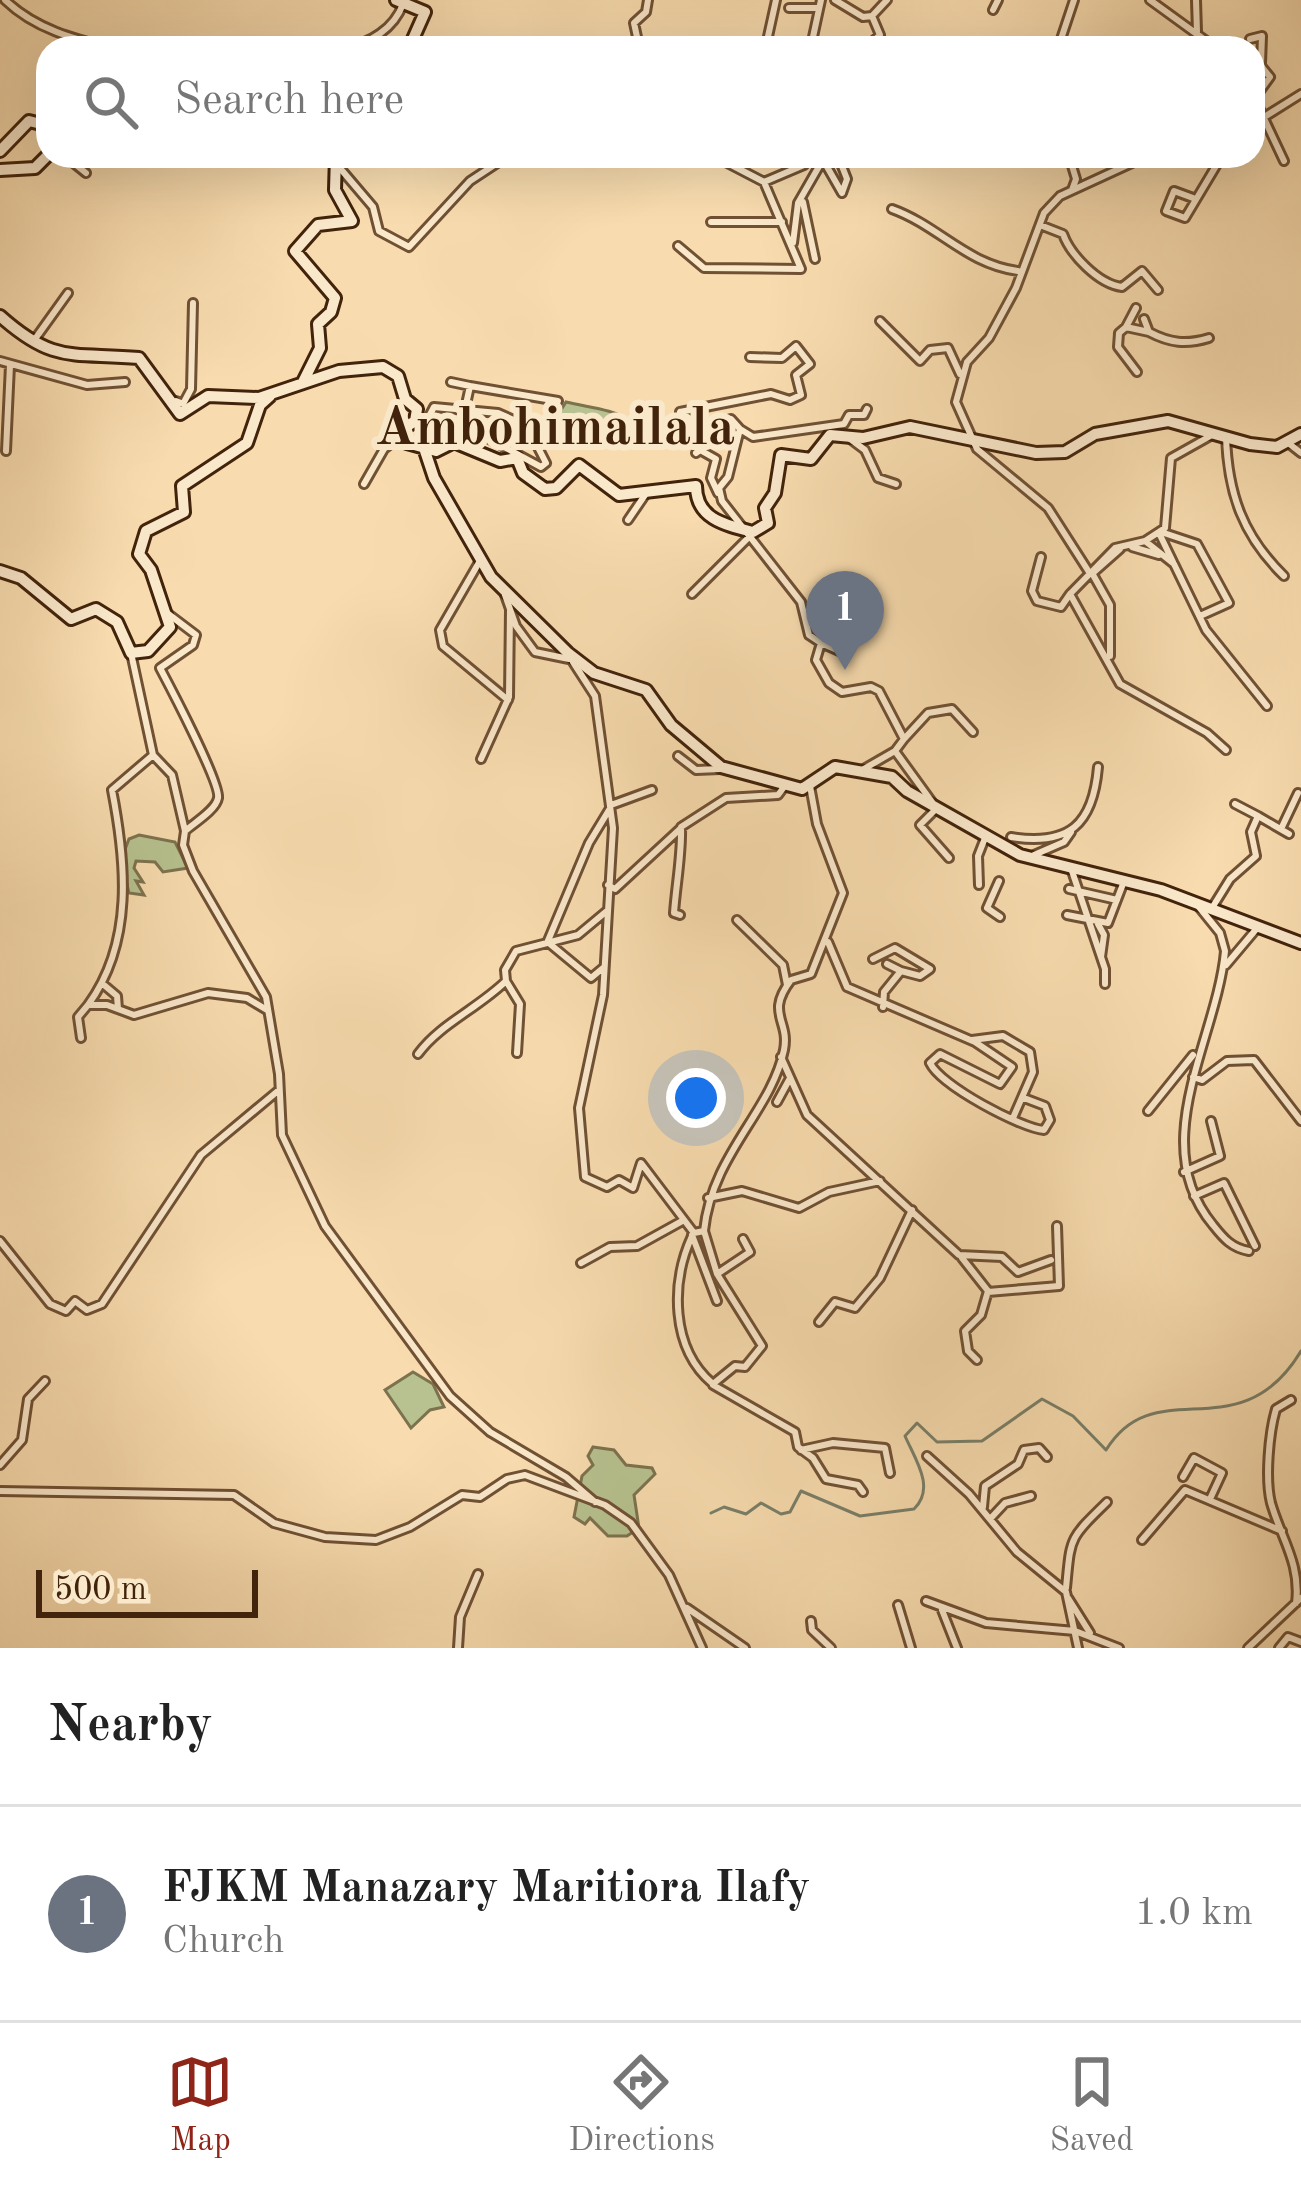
<!DOCTYPE html>
<style>
:root{--surface:#fff;--page:#f2f2f2;--text:#222;--muted:#767676;--line:#e0e0e0;--accent:#8f2418}
body{margin:0;font-family:"Old Standard TT",serif;background:var(--page);color:var(--text)}
.scale{position:absolute;left:36px;bottom:30px;width:222px;box-sizing:border-box;padding-left:12px;border:6px solid #42230b;border-top:0;font-size:33px;line-height:42px;white-space:nowrap;color:#42230b;-webkit-text-stroke:9px #fae8cb;paint-order:stroke}
.you{position:absolute;left:696px;top:1098px;width:42px;height:42px;margin:-30px;border:9px solid #fff;border-radius:50%;background:#1a73e8;box-shadow:0 0 0 18px #1a73e833}
.badge{display:grid;place-items:center;width:78px;height:78px;border-radius:50%;background:var(--accent);color:#fff;font-size:39px;font-weight:700}
.pin{position:absolute;translate:-50% -99px;filter:drop-shadow(0 3px 6px #0008)}
.pin::after{content:'';position:absolute;top:63px;width:42px;height:36px;background:inherit;clip-path:polygon(0 0,100% 0,50% 100%)}
.list{margin:0;padding:0;list-style:none}
h2{display:flex;justify-content:space-between;align-items:center;height:156px;margin:0;padding:0 48px;font-size:51px}
h2 small{font-size:39px;font-weight:400;color:var(--muted)}
.list li{display:grid;grid-template-columns:78px 1fr auto;gap:36px;align-items:center;box-sizing:border-box;height:216px;padding:0 48px;border-top:3px solid var(--line)}
.list b{display:block;font-size:45px;white-space:nowrap}
.list p{margin:0;font-size:39px;white-space:nowrap;color:var(--muted)}
.list em{font-size:39px;font-style:normal;color:var(--muted)}
.icon{flex:none;width:66px;height:66px;fill:none;stroke:currentColor;stroke-width:2;stroke-linecap:round;stroke-linejoin:round}
.map{position:relative;flex:none;width:1301px;height:1648px;overflow:hidden}
.search{position:absolute;background:var(--surface);box-shadow:0 12px 48px #0002;left:36px;right:36px;top:36px;height:132px;display:flex;align-items:center;gap:30px;box-sizing:border-box;padding:0 42px;border-radius:36px;color:var(--muted);font-size:45px}
.sheet{height:372px;background:var(--surface)}
nav{display:flex;justify-content:space-around;align-items:center;box-sizing:border-box;height:168px;border-top:3px solid var(--line);background:var(--surface);font-size:33px;color:var(--muted)}
nav a{display:grid;justify-items:center;gap:6px}
nav .on{color:var(--accent)}
.map>svg:first-child{display:block}
</style>
<div class="map">
<svg width="1301" height="1648" viewBox="0 0 1301 1648">
<rect width="100%" height="100%" fill="#f8dcaf"/>
<filter id="stains"><feTurbulence type="fractalNoise" baseFrequency=".00167" numOctaves="4"/><feColorMatrix values="0 0 0 0 .2 0 0 0 0 .09 0 0 0 0 .02 0 0 0 .5 -.17"/></filter>
<radialGradient id="worn" r=".72"><stop offset=".6" stop-color="#630" stop-opacity="0"/><stop offset="1" stop-color="#630" stop-opacity=".3"/></radialGradient>
<!-- green -->
<path fill="#b7c290" stroke="#7c724e" stroke-width="3" d="M 566,402 C 591,408 610,408 633,422 L 630,431 L 571,436 L 556,418 Z
M 139,835 L 175,842 L 188,868 L 163,872 L 155,862 L 136,861 L 134,868 L 143,882 L 136,881 L 144,895 L 129,893 L 121,860 L 129,839 Z
M 413,1372 L 433,1384 L 444,1407 L 430,1410 L 411,1428 L 385,1390 Z
M 593,1447 L 614,1450 L 626,1465 L 652,1468 L 655,1474 L 634,1495 L 639,1528 L 627,1536 L 608,1536 L 590,1518 L 585,1524 L 574,1517 L 582,1476 L 593,1465 L 588,1456 Z"/>
<g fill="none" stroke-linecap="round" stroke-linejoin="round">
<!-- stream -->
<path stroke="#797f69" stroke-width="3" d="M 711,1513 L 724,1507 L 746,1514 L 761,1503 L 781,1514 L 790,1512 L 801,1491 L 860,1516 L 914,1509 C 936,1488 915,1459 905,1436 L 917,1423 L 937,1442 L 982,1441 L 1042,1399 L 1073,1416 L 1106,1450 C 1156,1369 1239,1454 1301,1351"/>
<!-- street casing -->
<g stroke="#705134" stroke-width="12">
<path id="street" d="M 5,0 C 35,29 74,39 112,48
M 835,0 L 863,17 L 872,16
M 1150,0 L 1216,48
M 1196,0 L 1197,32
M 789,8 L 817,8
M 993,10 L 998,0
M 872,16 L 887,0
M 813,37 L 821,0
M 1250,39 L 1262,36 L 1261,63
M 767,41 L 776,0
M 167,45 L 168,48
M 134,48 L 135,48
M 345,48 C 370,43 394,29 403,4
M 596,48 L 602,48
M 630,48 L 637,37 L 634,23 L 646,12 L 648,0
M 866,48 L 880,35 L 872,16
M 1058,48 L 1074,0
M 1253,56 L 1270,77 L 1254,99
M 1253,95 L 1284,161
M 1253,124 L 1301,94
M 65,156 L 86,173
M 556,156 L 561,161 L 569,156
M 714,156 L 764,182
M 838,156 L 847,179 L 842,193
M 1069,156 L 1076,179 L 1072,190
M 826,165 L 842,193
M 339,167 L 373,207 L 379,231 L 409,247 L 470,181 L 508,156
M 1193,198 L 1174,191 L 1166,211 L 1185,218 L 1222,156
M 803,202 L 815,259
M 892,209 C 939,226 966,264 1018,271
M 711,222 L 782,222
M 1040,225 L 1063,234 C 1070,254 1098,284 1122,287 L 1142,271 L 1158,290
M 793,243 L 798,203 L 825,156
M 678,246 L 704,268 L 801,269 L 764,182 L 804,165 L 800,156
M 1144,319 L 1149,332 C 1170,343 1186,345 1209,338
M 880,321 L 920,361 L 930,350 L 948,348 L 960,374
M 1126,327 L 1136,308
M 35,339 L 68,293
M 0,361 L 87,385 L 125,382
M 1137,372 L 1118,347 L 1119,333 L 1126,327 L 1149,332
M 451,382 L 470,386 L 465,409
M 470,386 L 558,401
M 176,401 L 183,404 L 191,389 L 193,303
M 680,412 L 702,427 L 731,419 L 740,429 L 728,477 L 719,488 L 722,501 L 801,602 L 809,635 L 821,643 L 816,660 L 829,683 L 842,692 L 871,687 L 879,691 L 904,739 L 895,751 L 932,802
M 680,412 L 771,394 L 790,400 L 801,395 L 796,375 L 810,364 L 796,346 L 782,358 L 750,357
M 740,429 L 753,437 L 844,424 L 849,415 L 864,415 L 867,409
M 1212,435 L 1171,458 L 1165,528 L 1145,541 L 1115,548 L 1070,594 L 1120,684 L 1207,733 L 1226,750
M 1226,437 C 1228,494 1243,536 1284,576
M 849,438 L 865,450 L 878,478 L 896,484
M 1287,442 L 1301,453
M 430,447 L 435,434 L 424,426 L 434,407 L 498,413 L 527,426 L 546,463 L 541,467 L 482,435 L 435,434
M 6,451 L 10,365
M 696,453 L 700,450 L 716,459 L 711,478 L 718,493
M 364,484 L 384,449 L 402,435
M 628,520 L 645,495
M 1161,532 L 1197,544 L 1229,603 L 1200,616
M 1159,533 L 1173,562
M 1145,541 L 1174,564 L 1206,630 L 1267,706
M 1132,547 L 1159,555
M 1041,557 L 1032,591 L 1037,601 L 1061,607 L 1070,594
M 481,559 L 440,630 L 443,646 L 508,700
M 1089,572 L 1048,508 L 977,449 L 956,402 L 967,362 L 989,338 L 1016,288 L 1044,213 L 1060,196 L 1147,156
M 1094,572 L 1120,549
M 1092,573 L 1110,605 L 1110,656
M 692,594 L 751,535
M 505,595 L 516,626 L 535,652 L 569,659
M 167,613 L 196,635 L 193,645 L 160,668 C 169,685 221,784 218,798 C 216,810 194,823 185,831 L 183,845 L 193,871 L 266,997 L 279,1074 L 282,1135 L 325,1226 L 450,1396 L 490,1432 L 566,1477 L 595,1502
M 821,643 L 846,654
M 131,653 L 153,755 L 172,775 L 185,831
M 573,662 L 595,696 L 613,828 L 603,995 L 579,1108 L 585,1177 L 607,1187 L 619,1180 L 633,1188 L 641,1163 L 694,1233 L 704,1231 C 712,1154 771,1112 784,1050 C 790,1020 765,1014 791,980 L 811,974 L 843,893 L 817,824 L 810,786
M 904,739 L 928,713 L 952,709 L 973,732
M 153,755 L 112,790 C 126,862 134,942 88,1005 L 107,1005 L 134,1015 L 208,993 L 247,998 L 267,1010
M 678,756 L 696,770 L 720,769
M 481,759 L 509,697 L 510,610
M 862,770 L 895,751
M 611,805 L 652,790
M 937,808 L 920,825 L 949,858
M 1258,816 L 1289,834
M 1281,829 L 1298,793
M 1011,837 C 1069,846 1093,825 1098,767
M 1034,855 L 1064,842 L 1071,832
M 1072,871 L 1105,969 L 1105,984
M 999,881 L 987,908 L 1000,917
M 608,885 L 615,889 L 680,829
M 979,885 L 978,856 L 985,838
M 1069,889 L 1117,900
M 1199,907 L 1220,933 L 1225,951 C 1217,1039 1145,1143 1213,1225 C 1224,1239 1232,1248 1249,1251
M 1212,908 L 1230,879 L 1256,856 L 1251,832 L 1258,816 L 1235,804
M 680,915 L 674,913 C 676,885 682,854 681,827 L 726,798 L 778,795 L 784,787
M 1067,915 L 1108,923 L 1123,884
M 737,920 L 783,965 L 787,985
M 1098,924 L 1104,935 L 1101,957
M 828,942 L 847,987 L 975,1042 L 1012,1067 L 1000,1084 L 940,1054 L 930,1063 C 941,1086 1021,1128 1044,1130 L 1050,1120 L 1045,1106 L 1024,1098
M 547,943 L 589,843 L 609,810
M 550,944 L 591,978 L 603,968
M 873,959 L 895,948 L 930,969 L 920,976 L 901,971
M 1226,965 L 1258,927
M 506,981 L 520,1004 L 517,1053
M 104,985 L 117,996 L 118,1009
M 883,1007 L 884,992 L 901,971 L 887,964
M 81,1038 L 78,1017 L 88,1005
M 972,1040 L 1003,1036 L 1030,1052 L 1033,1072 L 1013,1118
M 418,1054 C 440,1024 477,1009 506,981 L 505,970 L 516,951 L 578,935 L 608,910
M 781,1057 L 807,1115 L 959,1255 L 1002,1257 L 1018,1272 L 1051,1260
M 1193,1077 L 1202,1080 L 1227,1061 L 1254,1060 L 1301,1121
M 777,1102 L 789,1080
M 1148,1111 L 1193,1055
M 1184,1172 L 1220,1156 L 1211,1121
M 1194,1196 L 1224,1183 L 1255,1246
M 708,1198 L 742,1191 L 799,1208 L 829,1192 L 880,1181
M 704,1231 L 717,1274 L 750,1252 L 743,1239
M 692,1235 L 717,1301
M 692,1236 C 671,1282 670,1348 713,1384 L 735,1366 L 745,1367 L 762,1346 L 717,1274
M 0,1241 L 50,1304 L 66,1311 L 75,1301 L 87,1310 L 102,1304 L 201,1155 L 279,1090
M 962,1258 L 988,1291 L 981,1315 L 965,1331 L 968,1351 L 977,1360
M 581,1263 L 610,1247 L 637,1246 L 684,1220
M 988,1292 L 1059,1286 L 1057,1226
M 819,1322 L 835,1302 L 855,1308 L 880,1278 L 912,1210
M 713,1385 L 795,1432 L 798,1447 L 813,1458 L 826,1479 L 858,1485 L 863,1492
M 1291,1400 L 1276,1409 C 1269,1433 1265,1479 1271,1503 C 1281,1538 1301,1564 1296,1603
M 801,1450 L 833,1443 L 885,1448 L 890,1473
M 927,1456 L 969,1494 L 1017,1552 L 1066,1592 L 1078,1648
M 0,1465 L 22,1440 L 28,1399 L 45,1381
M 1183,1477 L 1194,1458 L 1222,1473 L 1210,1499
M 0,1491 L 234,1495 L 274,1523 L 325,1537 L 376,1540 L 410,1527 L 462,1495 L 480,1497 L 507,1479 L 525,1475 L 605,1505 L 631,1523 L 669,1575 L 702,1648
M 983,1507 L 985,1486 L 1018,1464 L 1024,1450 L 1039,1448 L 1047,1457
M 991,1518 L 1005,1503 L 1031,1496
M 1142,1540 L 1185,1490 L 1282,1531
M 1066,1588 C 1071,1537 1068,1540 1107,1502
M 1068,1598 L 1090,1633
M 926,1601 L 986,1623 L 1075,1631 L 1119,1648
M 898,1605 L 911,1648
M 687,1608 L 745,1648
M 942,1610 L 957,1648
M 811,1621 L 812,1630 L 831,1648
M 458,1648 L 460,1617 L 478,1574
M 1248,1648 L 1301,1598
M 1279,1648 L 1288,1637 L 1301,1642"/>
</g>
<!-- secondary casing -->
<g stroke="#42230b" stroke-width="16">
<path id="secondary" d="M 396,0 L 425,12 L 409,48
M 0,151 L 29,121 L 41,124 L 48,138
M 0,170 L 35,168 L 48,155
M 0,316 C 55,365 73,352 139,358 L 180,414 L 208,396 L 259,398 L 339,371 L 383,367 L 398,376 L 405,399 L 417,409 L 415,421 L 403,429 L 407,443 L 436,451 L 454,442 L 500,461 L 517,458 L 523,473 L 545,489 L 556,488 L 579,465 L 619,495 L 696,486 C 696,519 725,525 753,532 L 768,523 L 765,508 L 775,493 L 781,455 L 811,459 L 830,435 L 863,438 L 910,427 L 1036,453 L 1065,452 L 1095,434 L 1168,421 L 1250,444 L 1277,447 L 1301,434
M 303,382 L 320,348 L 318,324 L 331,312 L 335,298 L 295,251 L 318,225 L 352,221 L 335,190 L 336,156
M 425,451 L 434,478 L 491,577 L 568,653 L 594,673 L 646,690 L 671,725 L 721,767 L 802,789 L 835,767 L 892,777 L 907,791 L 1020,855 L 1161,890 L 1301,943
M 0,571 L 21,578 L 71,619 L 96,609 L 117,622 L 131,653 L 148,651 L 170,627 L 151,570 L 139,554 L 146,531 L 184,512 L 182,486 L 247,443 L 260,405 L 270,396"/>
</g>
<!-- street -->
<use href="#street" stroke="#fae8cb" stroke-width="6"/>
<!-- secondary -->
<use href="#secondary" stroke="#fae8cb" stroke-width="10"/>
</g>
<g text-anchor="middle" dominant-baseline="central" stroke-width="12" stroke-linejoin="round" paint-order="stroke">
<!-- district labels -->
<g font-size="54" font-weight="bold" fill="#42230b" stroke="#fae8cb">
<text x="555" y="430">Ambohimailala</text>
</g>
</g>
<rect width="100%" height="100%" filter="url(#stains)"/>
<rect width="100%" height="100%" fill="url(#worn)"/>
</svg>
<div class="scale">500 m</div>
<div class="you"></div>
<div class="pin badge" style="left:845px;top:670px;background:#6b7280">1</div>
<div class="search"><svg class="icon" aria-label="search" viewBox="0 0 24 24"><circle cx="10" cy="10" r="6"/><path d="M15 15l6 6"/></svg>Search here</div>
</div>
<section class="sheet">
<h2>Nearby<small></small></h2>
<ul class="list">
<li><span class="badge" style="background:#6b7280">1</span><div><b>FJKM Manazary Maritiora Ilafy</b><p>Church</p></div><em>1.0 km</em></li>
</ul>
</section>
<nav>
<a class="on"><svg class="icon" aria-label="map" viewBox="0 0 24 24"><path d="M3 6l6-2 6 2 6-2v14l-6 2-6-2-6 2zM9 4v14M15 6v14"/></svg>Map</a>
<a><svg class="icon" aria-label="directions" viewBox="0 0 24 24"><path d="M12 3l9 9-9 9-9-9zM9 14v-3h6M13 9l2 2-2 2"/></svg>Directions</a>
<a><svg class="icon" aria-label="saved" viewBox="0 0 24 24"><path d="M7 4h10v16l-5-4-5 4z"/></svg>Saved</a>
</nav>
